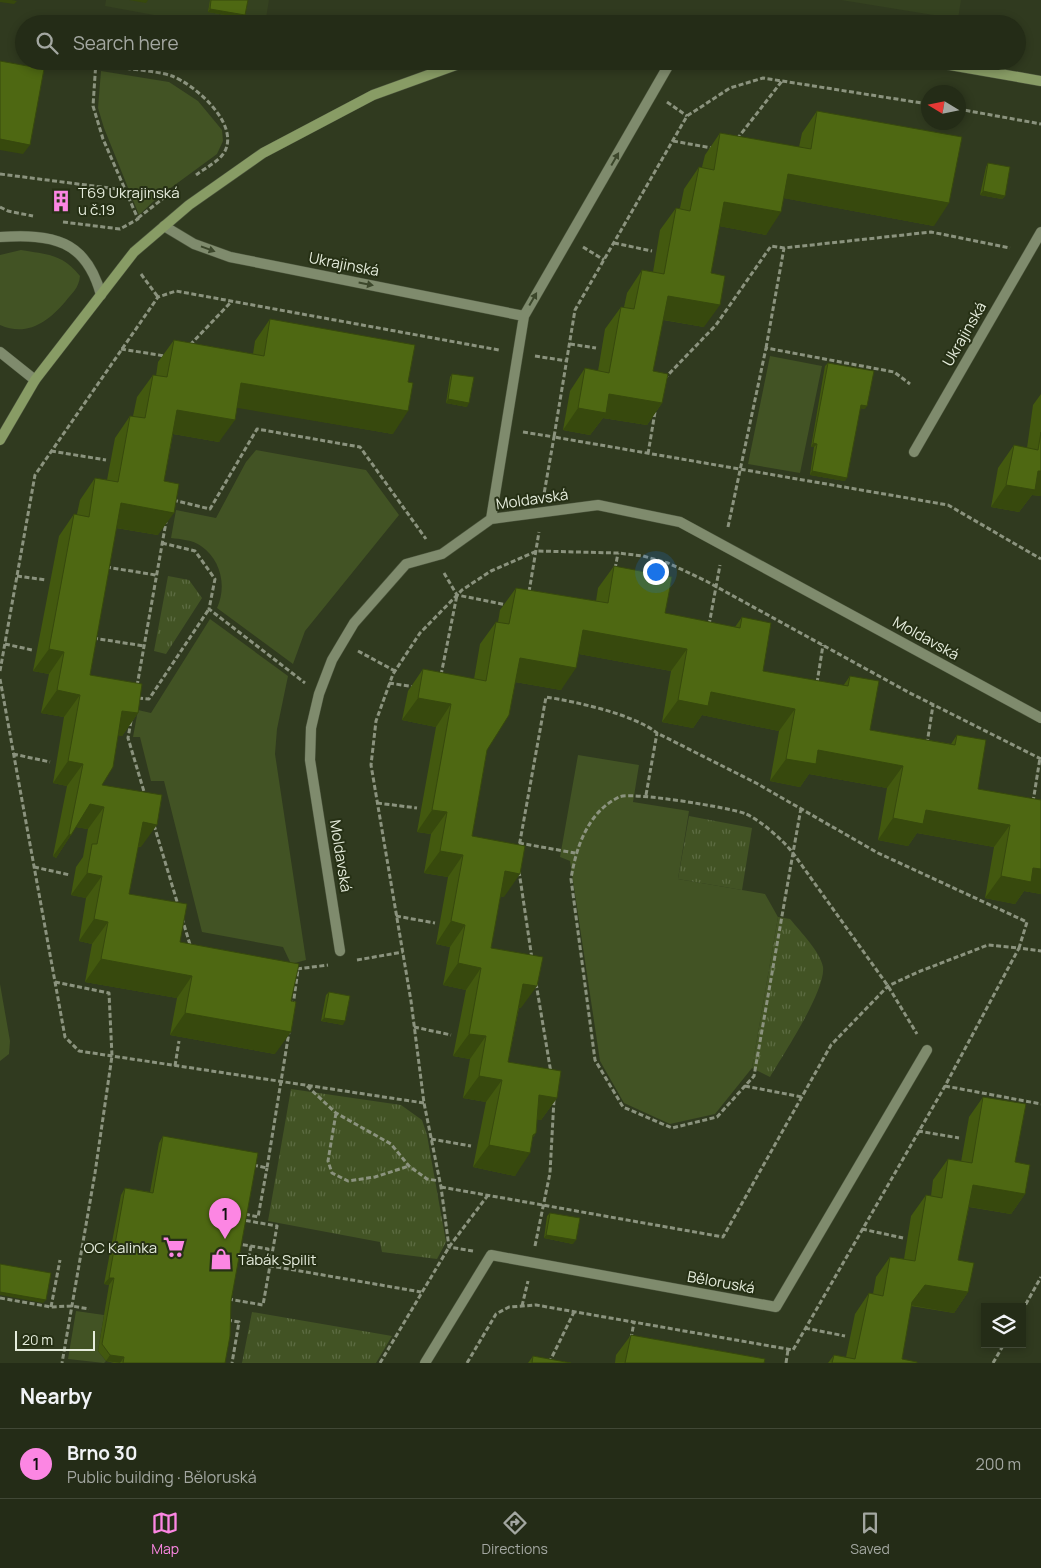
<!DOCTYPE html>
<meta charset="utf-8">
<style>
:root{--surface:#242c17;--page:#303824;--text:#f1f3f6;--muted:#a3a7a1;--line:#414836;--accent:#fc86e3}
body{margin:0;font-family:Manrope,sans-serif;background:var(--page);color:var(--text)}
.controls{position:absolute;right:15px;bottom:15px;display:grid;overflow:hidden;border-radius:0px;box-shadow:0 2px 8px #0003}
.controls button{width:45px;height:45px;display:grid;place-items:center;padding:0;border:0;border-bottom:1px solid var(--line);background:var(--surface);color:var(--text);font:25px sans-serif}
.compass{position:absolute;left:921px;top:85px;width:45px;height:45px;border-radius:50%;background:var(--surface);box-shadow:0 2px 8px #0003;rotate:280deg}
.scale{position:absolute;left:15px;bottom:12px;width:80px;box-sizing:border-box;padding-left:5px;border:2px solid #e5ecdc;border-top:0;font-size:14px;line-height:18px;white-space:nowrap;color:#e5ecdc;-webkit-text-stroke:4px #263015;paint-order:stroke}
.you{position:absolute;left:655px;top:571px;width:18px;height:18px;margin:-12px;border:4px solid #fff;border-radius:50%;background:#1a73e8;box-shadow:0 0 0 8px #1a73e833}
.badge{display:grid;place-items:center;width:32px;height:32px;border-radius:50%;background:var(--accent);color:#111;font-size:16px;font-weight:700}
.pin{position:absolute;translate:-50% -41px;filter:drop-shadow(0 1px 2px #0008)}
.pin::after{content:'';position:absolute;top:26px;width:18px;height:15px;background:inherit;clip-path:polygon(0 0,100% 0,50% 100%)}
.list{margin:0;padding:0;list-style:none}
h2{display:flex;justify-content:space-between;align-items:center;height:65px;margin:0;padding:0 20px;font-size:21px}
h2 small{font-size:16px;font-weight:400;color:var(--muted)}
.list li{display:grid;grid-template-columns:32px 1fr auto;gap:15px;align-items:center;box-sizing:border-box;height:70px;padding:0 20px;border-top:1px solid var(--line)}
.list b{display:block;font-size:19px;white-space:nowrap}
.list p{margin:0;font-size:16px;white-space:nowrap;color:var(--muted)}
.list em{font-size:16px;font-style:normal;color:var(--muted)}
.icon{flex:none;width:28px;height:28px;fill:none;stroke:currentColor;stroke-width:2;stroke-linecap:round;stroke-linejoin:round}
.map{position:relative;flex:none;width:1041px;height:1363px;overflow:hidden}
.search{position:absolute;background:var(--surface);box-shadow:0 2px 8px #0003;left:15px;right:15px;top:15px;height:55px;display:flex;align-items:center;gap:12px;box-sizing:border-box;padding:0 18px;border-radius:28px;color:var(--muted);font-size:19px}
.sheet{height:135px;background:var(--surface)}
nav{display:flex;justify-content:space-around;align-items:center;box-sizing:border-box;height:70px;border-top:1px solid var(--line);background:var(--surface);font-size:14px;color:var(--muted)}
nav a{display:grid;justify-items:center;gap:2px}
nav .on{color:var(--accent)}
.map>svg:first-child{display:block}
</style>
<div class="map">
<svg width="1041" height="1363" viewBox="0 0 1041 1363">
<defs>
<pattern id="park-tufts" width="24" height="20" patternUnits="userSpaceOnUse" patternTransform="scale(1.25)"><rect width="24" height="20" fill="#425324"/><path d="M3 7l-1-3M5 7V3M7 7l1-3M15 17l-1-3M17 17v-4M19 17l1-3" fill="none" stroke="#5d6c43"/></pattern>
</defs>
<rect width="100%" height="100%" fill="#303a1f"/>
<!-- built -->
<path fill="#354220" d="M 106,0 L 269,0 L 265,24 L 203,24 L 105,6 Z
M 841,0 L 961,0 L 958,19 Z"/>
<!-- green -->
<path fill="#425324" d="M 101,71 L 169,82 L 198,101 L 222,130 L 223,141 L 217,154 L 157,198 L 139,215 L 104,128 L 98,108 Z
M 21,250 C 48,255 61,253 80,276 C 79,288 72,293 65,302 C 48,322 27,337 0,325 L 0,255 Z
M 770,356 L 822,366 L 800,473 L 748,464 Z
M 256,450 L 366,470 L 399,515 L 305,631 L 293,664 L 217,608 C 227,586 221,560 201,546 C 193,540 180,539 171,538 L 176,510 L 216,518 L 246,462 Z
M 210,619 L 288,676 L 277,729 L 275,754 L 306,960 L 291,964 L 283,947 L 202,932 L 164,781 L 151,781 L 140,737 L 133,737 L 138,710 L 151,713 Z
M 578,755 L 639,765 L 633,802 L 689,811 L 678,879 L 765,894 L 778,917 L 752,1068 L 715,1114 L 670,1124 L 624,1103 L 600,1061 L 570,861 L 560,857 Z
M 0,984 L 10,1041 L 9,1054 L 0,1061 Z
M 76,1311 L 104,1315 L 98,1351 L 106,1361 L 104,1363 L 68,1359 Z"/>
<!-- park -->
<path fill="url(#park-tufts)" d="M 168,576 L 189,580 L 202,598 L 166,654 L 154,651 Z
M 689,816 L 752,828 L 742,890 L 678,879 Z
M 778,917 L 790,919 C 800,931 821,953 823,967 C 826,990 783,1055 770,1077 L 752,1068 Z
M 291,1089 L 401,1105 L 422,1120 L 427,1135 L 446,1242 L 437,1259 L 382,1252 L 380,1242 L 268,1221 Z
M 252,1312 L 392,1336 L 376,1363 L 242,1363 Z"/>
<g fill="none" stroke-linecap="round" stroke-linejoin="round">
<!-- lane casing -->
<g stroke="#4d563e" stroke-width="11">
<path id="lane" d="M 0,237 C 52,234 86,239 101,295
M 0,352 L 35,380"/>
</g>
<!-- street casing -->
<g stroke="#4d563e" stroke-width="11">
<path id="street" d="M 164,226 L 194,244 L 230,257 L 524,316 L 671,61
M 914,452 L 1041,232
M 491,519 L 524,316
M 340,951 L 310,760 L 311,728 L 319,694 L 332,660 L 354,623 L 406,564 L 442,554 L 491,519 L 598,505 L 680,522 L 1041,718
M 425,1363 L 491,1255 L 776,1307 L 927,1050"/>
</g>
<!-- secondary casing -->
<g stroke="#4d563e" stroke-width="11">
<path id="secondary" d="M 927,61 L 1041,81
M 0,440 L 35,380 L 134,252 L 189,205 L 263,153 L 373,95 L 467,61"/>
</g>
<!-- path -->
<path stroke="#8b937e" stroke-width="3" stroke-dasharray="5 2.5" stroke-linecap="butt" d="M 96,65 C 116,68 155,70 172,76 C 195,85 239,123 225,151 C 220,161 205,168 196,175
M 667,102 L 687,116
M 928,104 L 763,78 L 730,88 L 687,116 L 575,310 L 554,437 L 948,505 L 1041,559
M 958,109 L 1041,124
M 737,139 L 782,81
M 673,141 L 712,148
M 0,174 L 125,190
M 0,207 L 8,211 L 33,216
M 138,218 L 174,190
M 63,222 L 120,229 L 138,219 L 103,139 L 93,106 L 96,61
M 614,243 L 652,251
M 583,247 L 604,260
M 141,274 L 158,297
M 570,344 L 596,348
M 190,345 L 232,301
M 766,348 L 784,248 L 931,232 L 1010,248
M 121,349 L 165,356
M 535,356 L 567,361
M 664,379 L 716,325 L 771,246 L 784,248
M 523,432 L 554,437 L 544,494
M 51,451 L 106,460
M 648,454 L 655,412
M 173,500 L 210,509 L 257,429 L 360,447 L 426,539
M 728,527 L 766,348 L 894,372 L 910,384
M 162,543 L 195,551 L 215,579 L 209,609 L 305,683
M 106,567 L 156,575
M 615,569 L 618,553
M 444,573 L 457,595 L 507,605
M 17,576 L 46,580
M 529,592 L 539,532
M 709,625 L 720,565
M 93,638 L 144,646
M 5,644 L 32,650
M 358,651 L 395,671
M 0,671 L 35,475 L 158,297 L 176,291 L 499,350
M 441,675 L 457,595
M 0,679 L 65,1037 L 79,1051 L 424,1103
M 389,683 L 415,687
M 817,683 L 823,645
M 137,686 L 166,522
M 138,698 L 149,699 L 209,609
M 131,721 L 128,738 L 145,795
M 927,744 L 933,705
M 13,754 L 50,762
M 646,795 L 657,733
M 1033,802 L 1040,758
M 377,803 L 417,808
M 801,808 L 793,853 L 754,1076 L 717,1117 L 672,1128 L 623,1107 L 595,1060 L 571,879 C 576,847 588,812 619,797 C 630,791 733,808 746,814 C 760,820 784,841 793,853 L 888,986 L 917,1034
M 154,825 L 178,905
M 519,843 L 575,853
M 34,867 L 70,875
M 519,871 L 532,959
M 396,916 L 435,923
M 182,918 L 191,948
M 357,960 L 403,952
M 297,969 L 328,965
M 55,982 L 109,993 L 112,1056 L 95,1173 L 62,1363
M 536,983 L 551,1073
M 293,1006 L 298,969
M 414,1027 L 451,1035
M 175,1066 L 179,1041
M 307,1086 L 336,1113 L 391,1144 L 409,1166 L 427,1179 L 440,1181
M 745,1086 L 802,1097
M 945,1086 L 1041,1104
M 336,1113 L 328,1161 L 332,1173 L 348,1181 L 375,1177 L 409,1166
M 918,1131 L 959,1138
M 431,1139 L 471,1146
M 253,1165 L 267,1168 L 289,1032
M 441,1187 L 723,1237 L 831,1045 L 888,986 L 918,972 L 988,945 L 1019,948 L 1027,922 L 878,853 L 756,783 L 657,733 C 633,714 577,702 546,697 L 519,847
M 245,1214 L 258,1217 L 267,1168
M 862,1229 L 903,1238
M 251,1246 L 248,1262 L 421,1292
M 535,1246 L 550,1173 L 554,1099
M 473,1251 L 449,1247 L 441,1187 L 424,1103 L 411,1001 L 371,765 L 376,721 L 393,674 L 420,633 L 462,590 L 491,571 L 537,551 L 618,553 L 643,556 L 668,563 L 706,581 L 908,692 L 1041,759
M 0,1298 L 51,1307 L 72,1306 L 89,1309
M 228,1299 L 263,1305 L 277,1226 L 243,1220
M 522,1306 L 528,1281
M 51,1307 L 60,1260
M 1022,1311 L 1041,1277
M 227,1320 L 239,1322 L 232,1363
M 805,1328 L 845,1336
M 631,1339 L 634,1322
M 380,1363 L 449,1247 L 488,1195
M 467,1363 L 496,1314 L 509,1307 L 536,1305 L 793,1350 L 945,1086 L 1019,948 L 1041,951
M 549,1363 L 574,1312
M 786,1363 L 788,1350
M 993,1363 L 1004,1344"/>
<!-- lane -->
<use href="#lane" stroke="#7f8b6d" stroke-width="10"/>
<!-- street -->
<use href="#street" stroke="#7f8b6d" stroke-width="10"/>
<!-- secondary -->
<use href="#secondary" stroke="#889c65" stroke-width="10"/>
<!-- path-bridge -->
<path stroke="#8b937e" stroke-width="3" stroke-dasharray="5 2.5" stroke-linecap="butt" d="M 238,1254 L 267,1259 L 268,1249 L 239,1244"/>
</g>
<!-- wall -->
<path fill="#43590f" d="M 210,0 L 248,0 L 245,15 L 243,18 L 208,12 Z
M 817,111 L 934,226 L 784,198 L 766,235 L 719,226 L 711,273 L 704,327 L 663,320 L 653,371 L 662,403 L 647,425 L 603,418 L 590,435 L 563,430 L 570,391 L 585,368 L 598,371 L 605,329 L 621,307 L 624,307 L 627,293 L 642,270 L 653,272 L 660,230 L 676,208 L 680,208 L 684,189 L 699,167 L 702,167 L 705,155 L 720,133 L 799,147 L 802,133 Z
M 988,163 L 1005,196 L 1002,199 L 980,195 L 986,167 Z
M 270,319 L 393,434 L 237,407 L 219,442 L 173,434 L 164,481 L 158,535 L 116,528 L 90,675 L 138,713 L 122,736 L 118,735 L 102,785 L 141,847 L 138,847 L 129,894 L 180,942 L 275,1054 L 170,1035 L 177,998 L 85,982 L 92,944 L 79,941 L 86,898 L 71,895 L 76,867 L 83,857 L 88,829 L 76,827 L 56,858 L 53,856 L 67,786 L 53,783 L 64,717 L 41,713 L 49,674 L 33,671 L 59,536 L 74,514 L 77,514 L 80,500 L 95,478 L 107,480 L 115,438 L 130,416 L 133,416 L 137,397 L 153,375 L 156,376 L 158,362 L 174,340 L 253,354 L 255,341 Z
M 828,363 L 865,409 L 860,408 L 845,481 L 810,475 L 814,447 L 811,447 L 825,366 Z
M 452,374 L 467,407 L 446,403 L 450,377 Z
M 1041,394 L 1041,496 L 1032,495 L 1019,512 L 991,507 L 998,468 L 1014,445 L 1027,448 L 1033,405 Z
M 614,566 L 665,613 L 735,627 L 742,617 L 763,671 L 843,686 L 850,676 L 870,730 L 951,744 L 957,735 L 978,789 L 1041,800 L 1041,894 L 1024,891 L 1015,904 L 985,898 L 994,847 L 917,833 L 908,846 L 878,840 L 887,788 L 809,774 L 800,787 L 770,781 L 779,731 L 702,715 L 693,728 L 662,722 L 671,671 L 579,654 L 561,690 L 515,682 L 487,750 L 472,836 L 504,897 L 500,896 L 491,948 L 521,1008 L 519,1008 L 508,1062 L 557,1098 L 541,1120 L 537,1119 L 536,1133 L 532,1139 L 515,1176 L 473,1167 L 486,1102 L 463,1098 L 470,1059 L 453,1056 L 466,990 L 443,985 L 450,947 L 436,944 L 448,877 L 424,873 L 431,834 L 417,832 L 436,727 L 402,720 L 408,691 L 423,669 L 474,679 L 480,644 L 496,622 L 498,622 L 500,610 L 516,588 L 596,601 L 598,588 Z
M 329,992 L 343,1025 L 321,1021 L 326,995 Z
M 983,1097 L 1015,1162 L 1025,1194 L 1011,1214 L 969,1207 L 958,1260 L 968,1292 L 954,1313 L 911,1306 L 902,1359 L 917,1363 L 828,1363 L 834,1355 L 846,1357 L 855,1314 L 869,1293 L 873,1294 L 876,1277 L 890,1257 L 904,1259 L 911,1216 L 926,1195 L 931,1196 L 933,1180 L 948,1159 L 961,1162 L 969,1117 Z
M 163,1136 L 231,1301 L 225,1363 L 114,1363 L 106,1361 L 98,1351 L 109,1285 L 104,1284 L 121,1195 L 125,1188 L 150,1192 L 159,1143 Z
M 550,1213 L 573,1244 L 544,1238 L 547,1216 Z
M 631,1335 L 764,1363 L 615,1363 L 616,1355 Z
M 533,1356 L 571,1363 L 528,1363 Z"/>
<!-- shaded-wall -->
<path fill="#37490d" d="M 0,0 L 12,0 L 17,1 L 14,4 L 0,2 Z
M 129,0 L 148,0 L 146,3 Z
M 210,9 L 245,15 L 243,18 L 208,12 Z
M 0,139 L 30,145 L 23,154 L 0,150 Z
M 788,174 L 949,203 L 934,226 L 772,196 Z
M 983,191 L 1005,196 L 1002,199 L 980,195 Z
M 724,202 L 781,212 L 766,235 L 708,224 Z
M 668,296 L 720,305 L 704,327 L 653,318 Z
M 241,383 L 408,411 L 393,434 L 226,406 Z
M 609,394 L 662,403 L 647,425 L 603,418 L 590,435 L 563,430 L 578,408 Z
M 448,399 L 469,403 L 467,407 L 446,403 Z
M 861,405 L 867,406 L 865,409 L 859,408 Z
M 177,410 L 235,420 L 219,442 L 162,432 Z
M 813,443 L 817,444 L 814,447 L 811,447 Z
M 812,471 L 847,478 L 845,481 L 810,475 Z
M 1038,471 L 1041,471 L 1041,496 L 1032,495 L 1019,512 L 991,507 L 1006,485 Z
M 121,503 L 174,513 L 158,535 L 105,526 Z
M 583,630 L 687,649 L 671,671 L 568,652 Z
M 49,649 L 64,652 L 49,674 L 33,671 Z
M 520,658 L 576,668 L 561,690 L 504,680 Z
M 57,690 L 80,695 L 64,717 L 41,713 Z
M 711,692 L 795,709 L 779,731 L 702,715 L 693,728 L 662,722 L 678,700 Z
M 418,698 L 451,704 L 436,727 L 402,720 Z
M 122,711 L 138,713 L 122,736 L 107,733 Z
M 818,750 L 903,766 L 887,788 L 809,774 L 800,787 L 770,781 L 786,759 Z
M 68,761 L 83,764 L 67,786 L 53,783 Z
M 90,804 L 104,807 L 88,829 L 74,827 Z
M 432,810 L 447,812 L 431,834 L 417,832 Z
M 926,810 L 1010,825 L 994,847 L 917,833 L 908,846 L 878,840 L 893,818 Z
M 143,822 L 157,825 L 141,847 L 127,844 Z
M 69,834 L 71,835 L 56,858 L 53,856 Z
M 440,851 L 463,855 L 448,877 L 424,873 Z
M 1033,868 L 1041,869 L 1041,894 L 1024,891 L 1015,904 L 985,898 L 1001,876 Z
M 505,871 L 520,874 L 504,897 L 489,894 Z
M 87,873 L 102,876 L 86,898 L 71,895 Z
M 94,919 L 108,922 L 92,944 L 79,941 Z
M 451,921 L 465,925 L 450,947 L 436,944 Z
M 101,959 L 192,976 L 177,998 L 85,982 Z
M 458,963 L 481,968 L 466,990 L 443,985 Z
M 523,984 L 537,986 L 521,1008 L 508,1006 Z
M 185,1013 L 291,1032 L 275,1054 L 170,1035 Z
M 324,1018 L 345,1021 L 343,1025 L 321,1021 Z
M 469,1034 L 486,1036 L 470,1059 L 453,1056 Z
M 479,1076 L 502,1080 L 486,1102 L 463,1098 Z
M 539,1095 L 557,1098 L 541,1120 L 524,1118 Z
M 536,1133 L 523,1152 L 530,1153 L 515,1176 L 473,1167 L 489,1145 Z
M 973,1185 L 1025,1194 L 1011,1214 L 959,1205 Z
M 546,1235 L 576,1240 L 573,1244 L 544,1238 Z
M 109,1278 L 114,1278 L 109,1285 L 104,1284 Z
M 925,1285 L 968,1292 L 954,1313 L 910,1305 L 912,1302 Z
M 0,1292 L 46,1300 L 43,1303 L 0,1295 Z
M 110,1355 L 124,1357 L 120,1363 L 106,1361 Z"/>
<!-- building -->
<path fill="#4e6812" stroke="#37490d" d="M 211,0 L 248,0 L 245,15 L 210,9 Z
M 0,61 L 44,69 L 30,145 L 0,139 Z
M 817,111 L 962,137 L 949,203 L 788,174 L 781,212 L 724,202 L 711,273 L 725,276 L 720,305 L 668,296 L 653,371 L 668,374 L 662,403 L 609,394 L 606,413 L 578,408 L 585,368 L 609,373 L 621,307 L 634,309 L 642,270 L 664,274 L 676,208 L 690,211 L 699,167 L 714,170 L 720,133 L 811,149 Z
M 988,163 L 1010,167 L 1005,196 L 983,191 Z
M 270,319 L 415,345 L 408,382 L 413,383 L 408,411 L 241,383 L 235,420 L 177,410 L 164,481 L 179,484 L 174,513 L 121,503 L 90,675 L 142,684 L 138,713 L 122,711 L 113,767 L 102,785 L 162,795 L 157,825 L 143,822 L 129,894 L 187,904 L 180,942 L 299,964 L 291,1001 L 296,1002 L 291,1032 L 185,1013 L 192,976 L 101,959 L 108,922 L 94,919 L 102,876 L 87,873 L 92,844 L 97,844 L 104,807 L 90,804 L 71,835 L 69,834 L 83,764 L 68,761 L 80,695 L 57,690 L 64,652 L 49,649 L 74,514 L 89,517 L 95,478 L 118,482 L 130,416 L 145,418 L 153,375 L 167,377 L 174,340 L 264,356 Z
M 828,363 L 874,371 L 867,406 L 861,405 L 847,478 L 812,471 L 817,444 L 813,443 Z
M 452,374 L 474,377 L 469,403 L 448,399 Z
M 1041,432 L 1041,471 L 1038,471 L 1035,490 L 1006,485 L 1014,445 L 1038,450 Z
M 614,566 L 672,577 L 665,613 L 740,628 L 742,617 L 771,623 L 763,671 L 848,686 L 850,676 L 879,681 L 870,730 L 955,745 L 957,735 L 986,740 L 978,789 L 1041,800 L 1041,869 L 1033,868 L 1031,882 L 1001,876 L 1010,825 L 926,810 L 923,824 L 893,818 L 903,766 L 818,750 L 816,764 L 786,759 L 795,709 L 711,692 L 708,706 L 678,700 L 687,649 L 583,630 L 576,668 L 520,658 L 509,715 L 487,750 L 472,836 L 525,846 L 520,874 L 505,871 L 491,948 L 543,957 L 537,986 L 523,984 L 508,1062 L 561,1071 L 557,1098 L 539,1095 L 536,1133 L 533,1135 L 530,1153 L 489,1145 L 502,1080 L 479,1076 L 486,1036 L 469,1034 L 481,968 L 458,963 L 465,925 L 451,921 L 463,855 L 440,851 L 447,812 L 432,810 L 451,704 L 418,698 L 423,669 L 486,681 L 496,622 L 509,624 L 516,588 L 608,603 Z
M 329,992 L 350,996 L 345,1021 L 324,1018 Z
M 983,1097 L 1026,1104 L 1015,1162 L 1030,1165 L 1025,1194 L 973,1185 L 958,1260 L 974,1263 L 968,1292 L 925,1285 L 912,1302 L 902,1359 L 917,1362 L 917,1363 L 832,1363 L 834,1355 L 855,1359 L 869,1293 L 883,1296 L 890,1257 L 915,1261 L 926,1195 L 942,1198 L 948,1159 L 972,1163 Z
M 163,1136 L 258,1153 L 231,1301 L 230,1336 L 225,1363 L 123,1363 L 124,1357 L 110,1355 L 102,1344 L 114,1278 L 109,1278 L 125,1188 L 153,1193 Z
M 550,1213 L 580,1218 L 576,1240 L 546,1235 Z
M 0,1264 L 51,1273 L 46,1300 L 0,1292 Z
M 631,1335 L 765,1359 L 764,1363 L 625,1363 Z
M 533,1356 L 571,1363 L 532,1363 Z"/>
<!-- one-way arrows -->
<defs><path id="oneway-solid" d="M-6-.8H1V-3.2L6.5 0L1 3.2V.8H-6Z" transform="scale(1.25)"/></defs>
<g fill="#3c472b">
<use href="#oneway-solid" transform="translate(615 159) rotate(-60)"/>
<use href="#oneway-solid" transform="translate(208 249) rotate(20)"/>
<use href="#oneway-solid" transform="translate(366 284) rotate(11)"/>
<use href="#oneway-solid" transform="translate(533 299) rotate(-60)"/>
</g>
<!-- icons -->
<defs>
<g id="building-bare" transform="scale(1.725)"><path d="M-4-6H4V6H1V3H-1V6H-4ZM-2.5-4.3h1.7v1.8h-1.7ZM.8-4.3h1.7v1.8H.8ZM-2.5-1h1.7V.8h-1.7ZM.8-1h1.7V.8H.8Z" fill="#fc86e3" stroke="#263015" stroke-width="2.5" paint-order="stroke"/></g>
<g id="supermarket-bare" transform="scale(1.725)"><path d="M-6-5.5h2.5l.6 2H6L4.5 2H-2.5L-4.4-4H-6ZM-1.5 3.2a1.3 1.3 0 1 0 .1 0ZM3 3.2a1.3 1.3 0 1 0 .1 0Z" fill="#fc86e3" stroke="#263015" stroke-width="2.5" paint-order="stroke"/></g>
<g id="shop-bare" transform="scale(1.725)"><path d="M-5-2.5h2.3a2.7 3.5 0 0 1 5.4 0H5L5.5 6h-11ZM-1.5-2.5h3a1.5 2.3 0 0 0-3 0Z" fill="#fc86e3" stroke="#263015" stroke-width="2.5" paint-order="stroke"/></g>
</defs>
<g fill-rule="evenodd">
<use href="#building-bare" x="61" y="201"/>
<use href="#supermarket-bare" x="174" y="1247"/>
<use href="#shop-bare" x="221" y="1259"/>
</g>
<g text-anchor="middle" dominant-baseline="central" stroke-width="4" stroke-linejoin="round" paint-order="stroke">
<!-- poi labels -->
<g font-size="15" fill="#e5ecdc" stroke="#263015" text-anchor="start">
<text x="78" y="192">T69 Ukrajinská<tspan x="78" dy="17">u č.19</tspan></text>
<text x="157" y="1247" text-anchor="end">OC Kalinka</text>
<text x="238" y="1259">Tabák Spilit</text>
</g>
<!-- street labels -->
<g font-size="15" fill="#e5ecdc" stroke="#263015">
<text transform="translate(344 264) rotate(11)">Ukrajinská</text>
<text transform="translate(964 334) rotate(-60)">Ukrajinská</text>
<text transform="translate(532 499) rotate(-8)">Moldavská</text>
<text transform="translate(926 638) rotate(29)">Moldavská</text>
<text transform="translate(341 856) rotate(81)">Moldavská</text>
<text transform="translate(721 1282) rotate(10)">Běloruská</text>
</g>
</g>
</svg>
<div class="controls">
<button><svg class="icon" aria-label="layers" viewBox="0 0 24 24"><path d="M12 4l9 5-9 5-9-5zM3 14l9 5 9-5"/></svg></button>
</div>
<svg class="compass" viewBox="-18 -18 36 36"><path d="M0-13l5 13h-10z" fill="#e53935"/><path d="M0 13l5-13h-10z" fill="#a3a7a1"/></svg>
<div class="scale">20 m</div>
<div class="you"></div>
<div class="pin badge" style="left:225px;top:1239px">1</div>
<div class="search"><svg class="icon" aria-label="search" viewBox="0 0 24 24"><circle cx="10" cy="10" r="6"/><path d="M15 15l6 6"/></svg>Search here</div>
</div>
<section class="sheet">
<h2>Nearby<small></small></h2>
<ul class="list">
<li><span class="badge">1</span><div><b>Brno 30</b><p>Public building · Běloruská</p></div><em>200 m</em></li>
</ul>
</section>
<nav>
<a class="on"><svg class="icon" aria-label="map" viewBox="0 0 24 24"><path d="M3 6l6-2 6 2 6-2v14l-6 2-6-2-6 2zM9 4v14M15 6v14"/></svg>Map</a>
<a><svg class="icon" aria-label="directions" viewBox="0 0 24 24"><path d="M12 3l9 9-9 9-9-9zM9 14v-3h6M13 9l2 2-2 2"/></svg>Directions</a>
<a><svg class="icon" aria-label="saved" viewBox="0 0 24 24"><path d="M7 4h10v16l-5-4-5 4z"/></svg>Saved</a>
</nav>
